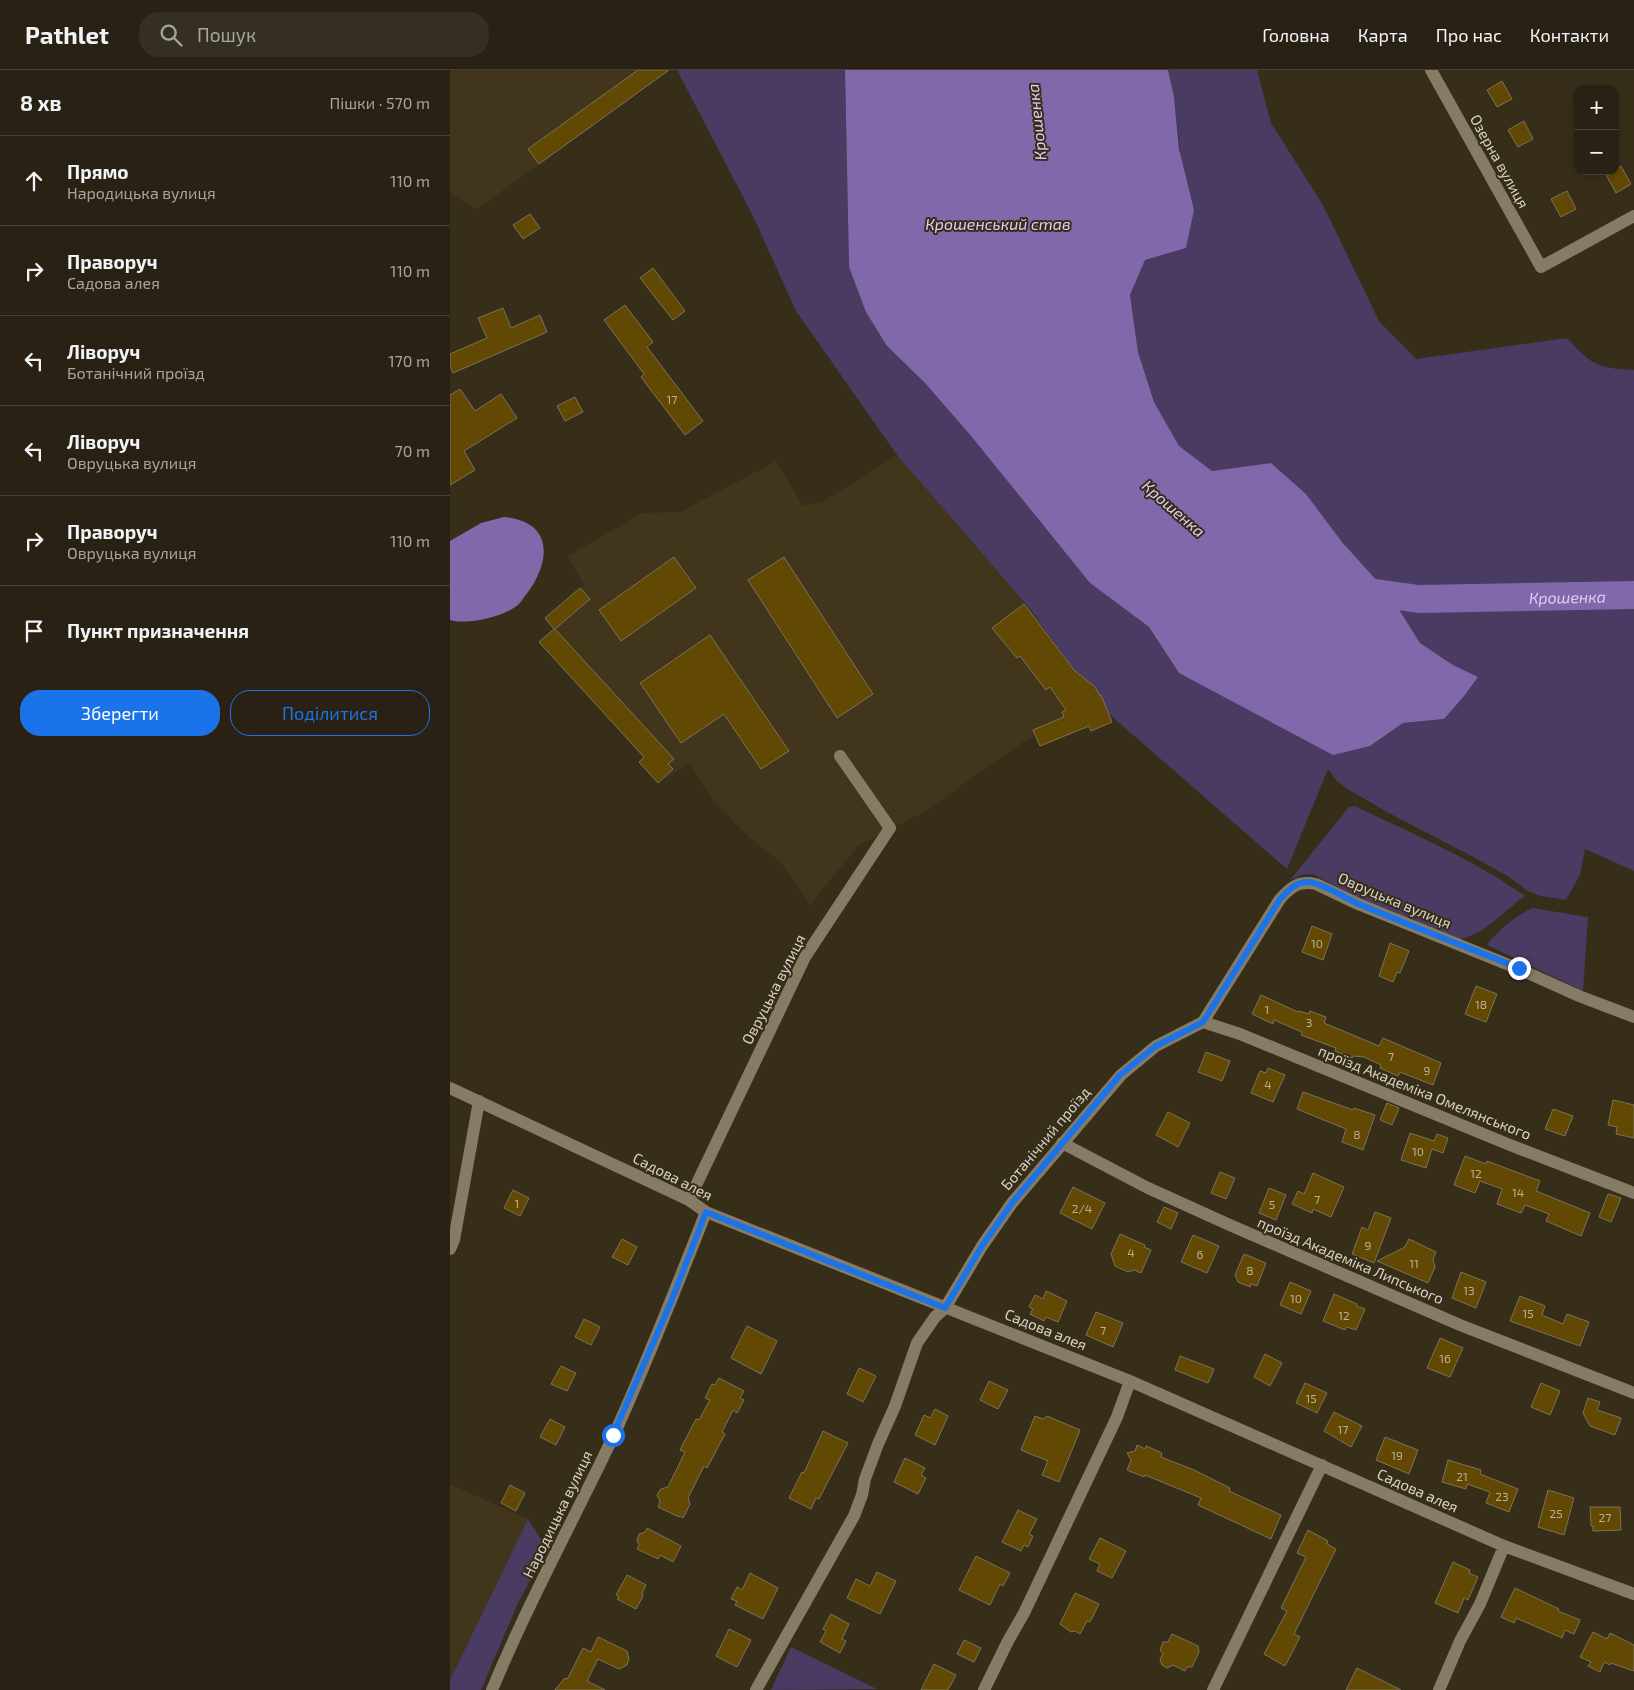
<!DOCTYPE html>
<html lang="uk">
<meta charset="utf-8">
<style>
:root{--surface:#292214;--page:#352f22;--text:#f1f3f6;--muted:#a5a4a0;--line:#453f34;--accent:#1a73e8}
body{margin:0;font-family:"Exo 2",sans-serif;background:var(--page);color:var(--text)}
.controls{position:absolute;right:15px;top:15px;display:grid;overflow:hidden;border-radius:10px;box-shadow:0 2px 8px #0003}
.controls button{width:45px;height:45px;display:grid;place-items:center;padding:0;border:0;border-bottom:1px solid var(--line);background:var(--surface);color:var(--text);font:25px sans-serif}
.stop{position:absolute;width:15px;height:15px;margin:-11px;border:4px solid #1a73e8;border-radius:50%;background:#fff}
.stop.end{background:#1a73e8;border-color:#fff;box-shadow:0 1px 5px #0008}
.list{margin:0;padding:0;list-style:none}
h2{display:flex;justify-content:space-between;align-items:center;height:65px;margin:0;padding:0 20px;font-size:21px}
h2 small{font-size:16px;font-weight:400;color:var(--muted)}
.list li{display:grid;grid-template-columns:32px 1fr auto;gap:15px;align-items:center;box-sizing:border-box;height:90px;padding:0 20px;border-top:1px solid var(--line)}
.list b{display:block;font-size:19px;white-space:nowrap}
.list p{margin:0;font-size:16px;white-space:nowrap;color:var(--muted)}
.list em{font-size:16px;font-style:normal;color:var(--muted)}
.actions{display:flex;gap:10px;padding:15px 20px}
.actions a{flex:1;padding:11px 0;border:1px solid var(--accent);border-radius:20px;text-align:center;font-size:18px;color:var(--accent)}
.actions .main{background:var(--accent);color:#fff}
.icon{flex:none;width:28px;height:28px;fill:none;stroke:currentColor;stroke-width:2;stroke-linecap:round;stroke-linejoin:round}
.map{position:relative;flex:none;width:1184px;height:1620px;overflow:hidden}
header{display:flex;align-items:center;gap:30px;box-sizing:border-box;height:70px;padding:0 25px;background:var(--surface);border-bottom:1px solid var(--line)}
header strong{font-size:24px}
nav{display:flex;gap:28px;margin-inline-start:auto;font-size:18px}
.search{width:350px;height:45px;background:var(--page);display:flex;align-items:center;gap:12px;box-sizing:border-box;padding:0 18px;border-radius:20px;color:var(--muted);font-size:19px}
main{display:flex}
aside{flex:1;background:var(--surface)}
.map>svg:first-child{display:block}
</style>
<header>
<strong>Pathlet</strong>
<div class="search"><svg class="icon" aria-label="search" viewBox="0 0 24 24"><circle cx="10" cy="10" r="6"/><path d="M15 15l6 6"/></svg>Пошук</div>
<nav><a>Головна</a><a>Карта</a><a>Про нас</a><a>Контакти</a></nav>
</header>
<main>
<aside>
<h2>8 хв<small>Пішки · 570 m</small></h2>
<ul class="list">
<li><svg class="icon" aria-label="ahead" viewBox="0 0 24 24"><path d="M12 20V5M6 11l6-6 6 6"/></svg><div><b>Прямо</b><p>Народицька вулиця</p></div><em>110 m</em></li>
<li><svg class="icon" aria-label="right" viewBox="0 0 24 24"><path d="M7 20v-9h11M14 6l5 5-5 5"/></svg><div><b>Праворуч</b><p>Садова алея</p></div><em>110 m</em></li>
<li><svg class="icon" aria-label="left" viewBox="0 0 24 24"><path d="M17 20v-9H6M10 6l-5 5 5 5"/></svg><div><b>Ліворуч</b><p>Ботанічний проїзд</p></div><em>170 m</em></li>
<li><svg class="icon" aria-label="left" viewBox="0 0 24 24"><path d="M17 20v-9H6M10 6l-5 5 5 5"/></svg><div><b>Ліворуч</b><p>Овруцька вулиця</p></div><em>70 m</em></li>
<li><svg class="icon" aria-label="right" viewBox="0 0 24 24"><path d="M7 20v-9h11M14 6l5 5-5 5"/></svg><div><b>Праворуч</b><p>Овруцька вулиця</p></div><em>110 m</em></li>
<li><svg class="icon" aria-label="arrive" viewBox="0 0 24 24"><path d="M6 21V4h12l-3 4 3 4H6"/></svg><div><b>Пункт призначення</b></div></li>
</ul>
<div class="actions"><a class="main">Зберегти</a><a>Поділитися</a></div>
</aside>
<div class="map">
<svg width="1184" height="1620" viewBox="0 0 1184 1620">
<rect width="100%" height="100%" fill="#372e1a"/>
<!-- built -->
<path fill="#41351b" d="M 0,0 L 219,0 L 27,139 L 0,123 Z
M 447,385 L 580,539 L 651,637 L 573,672 L 474,742 L 409,775 L 360,835 L 330,792 L 300,768 L 262,729 L 239,693 L 208,713 L 189,692 L 194,687 L 89,572 L 104,559 L 95,548 L 134,515 L 118,486 L 192,443 L 230,442 L 326,391 L 353,436 L 374,431 Z
M 0,1414 L 78,1449 L 0,1610 Z"/>
<!-- green -->
<path fill="#493b61" d="M 227,0 L 395,0 L 399,197 L 437,276 L 475,313 L 521,366 L 640,513 L 699,557 L 729,603 L 920,676 L 953,653 L 994,649 L 1028,607 L 1003,595 L 970,573 L 940,525 L 892,472 L 856,424 L 821,393 L 762,401 L 729,377 L 704,332 L 688,282 L 680,225 L 695,190 L 736,178 C 732,118 731,58 718,0 L 807,0 L 821,53 L 873,135 L 929,251 L 966,289 L 1117,268 C 1143,296 1147,298 1184,300 L 1184,801 L 1135,779 L 1130,805 L 1116,830 L 1091,826 L 1078,821 L 1059,807 L 1029,790 L 937,742 L 896,718 L 886,710 L 878,699 L 837,799 L 651,637 L 580,539 L 447,385 L 346,241 L 303,146 Z
M 905,736 C 963,764 1023,789 1075,826 C 1055,840 1031,868 1007,869 L 911,830 L 865,805 L 855,804 L 840,810 L 899,737 Z
M 1082,838 L 1138,847 L 1133,921 L 1037,875 C 1049,859 1065,847 1082,838 Z
M 78,1449 L 95,1476 L 94,1484 L 68,1533 L 31,1620 L 0,1620 L 0,1610 Z
M 341,1577 L 427,1619 L 321,1620 Z"/>
<!-- water -->
<path fill="#8068ab" d="M 395,0 L 718,0 L 724,27 L 729,79 L 744,140 L 736,178 L 695,190 L 680,225 L 688,282 L 704,332 L 729,376 L 762,401 L 821,393 L 856,424 L 892,472 L 940,525 L 970,573 L 1003,595 L 1028,607 L 1014,626 L 994,649 L 953,653 L 920,676 L 883,685 L 729,603 L 699,557 L 640,513 L 521,366 L 475,313 L 437,276 L 416,242 L 399,197 Z
M 54,447 C 102,451 102,489 78,522 C 75,525 72,531 69,534 C 54,547 19,555 0,550 L 0,471 L 31,453 Z"/>
<g fill="none" stroke-linecap="round" stroke-linejoin="round">
<!-- river -->
<path stroke="#8068ab" stroke-width="28" id="s1" d="M 904,520 L 969,529 L 1184,525"/>
</g>
<!-- building -->
<path fill="#614803" stroke="#7c725c" d="M 188,0 L 219,0 L 89,94 L 78,79 Z
M 1052,11 L 1062,29 L 1047,37 L 1037,20 Z
M 1074,51 L 1083,69 L 1068,77 L 1058,60 Z
M 1171,96 L 1181,114 L 1166,123 L 1156,105 L 1165,101 Z
M 1117,121 L 1126,139 L 1111,147 L 1101,129 Z
M 80,144 L 90,158 L 73,169 L 63,155 Z
M 203,198 L 235,241 L 223,250 L 190,208 Z
M 175,235 L 203,272 L 197,277 L 253,351 L 235,365 L 191,307 L 194,304 L 154,250 Z
M 53,238 L 61,258 L 90,245 L 97,262 L 3,303 L 0,296 L 0,284 L 37,268 L 28,248 Z
M 10,319 L 25,341 L 51,324 L 67,348 L 14,381 L 25,400 L 0,415 L 0,325 Z
M 125,327 L 133,342 L 115,351 L 107,336 Z
M 224,487 L 246,518 L 171,571 L 149,540 Z
M 334,487 L 423,624 L 387,648 L 298,510 Z
M 130,518 L 140,529 L 105,559 L 224,689 L 218,694 L 223,699 L 208,713 L 189,692 L 194,687 L 89,572 L 104,559 L 95,548 Z
M 574,534 L 624,600 L 645,617 L 650,626 L 651,625 L 662,652 L 641,661 L 639,656 L 590,676 L 583,660 L 614,647 L 612,642 L 616,640 L 600,617 L 596,620 L 570,586 L 567,588 L 542,558 Z
M 260,565 L 339,681 L 311,699 L 274,644 L 231,673 L 190,613 Z
M 862,856 L 882,864 L 873,890 L 852,882 Z
M 940,873 L 959,881 L 950,903 L 947,902 L 943,912 L 929,906 Z
M 1026,916 L 1047,924 L 1036,952 L 1015,944 Z
M 811,925 L 848,942 L 849,941 L 859,944 L 860,941 L 876,947 L 874,953 L 929,976 L 933,968 L 991,993 L 983,1015 L 950,1002 L 948,1006 L 930,998 L 931,995 L 914,987 L 903,986 L 902,988 L 885,981 L 886,978 L 851,965 L 852,962 L 824,950 L 823,954 L 802,944 Z
M 756,982 L 780,991 L 772,1011 L 748,1002 Z
M 818,998 L 835,1005 L 823,1032 L 801,1023 L 810,1001 L 816,1003 Z
M 853,1022 L 903,1040 L 904,1038 L 925,1045 L 913,1080 L 892,1072 L 896,1059 L 847,1039 Z
M 1163,1030 L 1184,1035 L 1184,1068 L 1166,1064 L 1167,1057 L 1158,1055 Z
M 937,1033 L 949,1038 L 942,1055 L 930,1050 Z
M 1103,1039 L 1123,1046 L 1115,1066 L 1095,1059 Z
M 718,1042 L 740,1053 L 728,1077 L 706,1065 Z
M 960,1063 L 984,1071 L 987,1064 L 998,1068 L 993,1083 L 982,1079 L 976,1098 L 951,1090 Z
M 1015,1086 L 1036,1094 L 1037,1091 L 1090,1111 L 1086,1121 L 1140,1143 L 1131,1166 L 1096,1151 L 1099,1144 L 1075,1135 L 1071,1143 L 1047,1134 L 1052,1119 L 1030,1111 L 1025,1123 L 1004,1115 Z
M 770,1102 L 785,1108 L 776,1129 L 761,1123 Z
M 863,1103 L 894,1117 L 881,1147 L 863,1139 L 862,1143 L 842,1134 L 848,1121 L 854,1124 Z
M 623,1117 L 655,1133 L 642,1159 L 610,1143 Z
M 819,1118 L 836,1125 L 826,1150 L 809,1143 Z
M 63,1120 L 79,1128 L 70,1146 L 54,1138 Z
M 1158,1124 L 1171,1128 L 1161,1152 L 1149,1147 Z
M 714,1137 L 728,1143 L 721,1159 L 707,1152 Z
M 925,1142 L 941,1148 L 924,1193 L 902,1184 L 912,1157 L 918,1160 Z
M 670,1164 L 695,1175 L 694,1177 L 701,1180 L 691,1203 L 684,1200 L 678,1202 L 665,1196 L 661,1184 Z
M 743,1165 L 769,1176 L 757,1203 L 731,1192 Z
M 172,1169 L 187,1177 L 178,1195 L 162,1187 Z
M 959,1169 L 986,1182 L 983,1189 L 985,1197 L 978,1213 L 927,1191 L 955,1177 Z
M 794,1184 L 816,1193 L 807,1216 L 801,1214 L 800,1217 L 788,1212 L 785,1205 Z
M 1011,1202 L 1036,1212 L 1026,1238 L 1002,1228 Z
M 840,1212 L 861,1221 L 851,1244 L 830,1235 Z
M 596,1221 L 617,1231 L 608,1252 L 596,1247 L 594,1251 L 580,1244 L 583,1239 L 579,1237 L 585,1225 L 593,1229 Z
M 884,1224 L 907,1234 L 906,1236 L 915,1239 L 906,1260 L 897,1257 L 895,1260 L 873,1251 Z
M 1070,1226 L 1095,1236 L 1092,1245 L 1113,1254 L 1117,1244 L 1139,1252 L 1130,1276 L 1060,1251 Z
M 646,1242 L 673,1253 L 663,1277 L 636,1265 Z
M 134,1249 L 150,1257 L 141,1275 L 125,1267 Z
M 297,1256 L 327,1271 L 311,1304 L 281,1288 Z
M 990,1268 L 1013,1278 L 1000,1307 L 977,1298 Z
M 815,1284 L 832,1293 L 820,1316 L 804,1307 Z
M 730,1286 L 764,1299 L 758,1313 L 725,1300 Z
M 111,1296 L 126,1303 L 117,1321 L 101,1314 Z
M 409,1298 L 426,1306 L 413,1332 L 397,1324 Z
M 269,1308 L 294,1321 L 290,1328 L 294,1330 L 287,1343 L 283,1340 L 272,1362 L 275,1364 L 257,1398 L 254,1396 L 238,1428 L 240,1434 L 233,1448 L 230,1446 L 229,1447 L 208,1437 L 210,1431 L 207,1425 L 211,1419 L 218,1417 L 235,1382 L 230,1380 L 246,1349 L 249,1350 L 260,1330 L 255,1328 L 262,1314 L 265,1315 Z
M 539,1311 L 558,1320 L 548,1339 L 530,1330 Z
M 855,1313 L 877,1323 L 867,1343 L 846,1333 Z
M 1091,1313 L 1110,1321 L 1100,1345 L 1081,1337 Z
M 1138,1328 L 1150,1332 L 1147,1340 L 1171,1348 L 1165,1365 L 1140,1356 L 1133,1343 Z
M 485,1339 L 498,1346 L 485,1375 L 465,1365 L 474,1345 L 480,1348 Z
M 884,1342 L 912,1356 L 901,1377 L 874,1361 Z
M 585,1346 L 593,1349 L 597,1346 L 630,1360 L 609,1412 L 592,1405 L 598,1391 L 571,1380 Z
M 100,1349 L 115,1357 L 106,1375 L 90,1367 Z
M 373,1361 L 398,1373 L 369,1429 L 366,1428 L 361,1439 L 339,1428 L 352,1402 L 354,1403 Z
M 935,1367 L 968,1380 L 959,1404 L 926,1390 Z
M 687,1375 L 695,1379 L 696,1376 L 712,1383 L 711,1387 L 744,1400 L 780,1418 L 779,1421 L 831,1445 L 821,1469 L 748,1435 L 751,1428 L 695,1405 L 694,1407 L 677,1400 L 681,1390 L 677,1383 L 685,1381 Z
M 455,1388 L 475,1398 L 471,1405 L 476,1408 L 468,1424 L 444,1412 Z
M 998,1390 L 1031,1400 L 1030,1404 L 1068,1419 L 1059,1442 L 1036,1433 L 1040,1422 L 1017,1414 L 1016,1419 L 992,1412 Z
M 60,1415 L 75,1423 L 66,1441 L 51,1433 Z
M 1098,1420 L 1124,1428 L 1114,1465 L 1088,1457 Z
M 1140,1437 L 1170,1437 L 1171,1460 L 1143,1461 L 1143,1456 L 1141,1456 Z
M 568,1440 L 587,1449 L 579,1464 L 583,1466 L 578,1477 L 574,1475 L 571,1481 L 552,1472 Z
M 197,1458 L 231,1476 L 223,1492 L 210,1485 L 208,1489 L 187,1479 L 189,1475 L 187,1470 L 189,1464 L 195,1462 Z
M 858,1460 L 878,1471 L 877,1474 L 886,1479 L 844,1564 L 850,1567 L 835,1596 L 814,1584 L 837,1541 L 831,1538 L 856,1487 L 847,1483 Z
M 650,1468 L 676,1481 L 662,1508 L 647,1501 L 650,1494 L 639,1489 Z
M 526,1486 L 560,1503 L 553,1516 L 550,1514 L 540,1535 L 509,1520 Z
M 1003,1492 L 1020,1500 L 1019,1503 L 1028,1507 L 1018,1530 L 1014,1528 L 1008,1543 L 985,1533 Z
M 427,1502 L 446,1511 L 430,1544 L 397,1528 L 406,1509 L 420,1516 Z
M 300,1503 L 328,1518 L 313,1549 L 285,1535 L 287,1531 L 281,1529 L 287,1517 L 292,1520 Z
M 177,1505 L 196,1515 L 192,1523 L 193,1524 L 192,1528 L 186,1539 L 167,1529 L 169,1527 L 166,1525 Z
M 1065,1518 L 1109,1539 L 1108,1541 L 1130,1550 L 1124,1564 L 1115,1560 L 1112,1568 L 1066,1548 L 1064,1553 L 1051,1547 Z
M 625,1523 L 649,1534 L 640,1552 L 637,1551 L 630,1564 L 625,1561 L 621,1562 L 610,1554 Z
M 381,1544 L 399,1554 L 392,1569 L 396,1571 L 390,1583 L 370,1572 L 376,1561 L 373,1559 Z
M 279,1559 L 301,1570 L 287,1597 L 266,1586 Z
M 1143,1562 L 1157,1569 L 1160,1563 L 1184,1575 L 1184,1601 L 1161,1593 L 1160,1595 L 1154,1592 L 1150,1602 L 1138,1596 L 1141,1592 L 1130,1587 Z
M 722,1564 L 748,1576 L 749,1582 L 742,1597 L 737,1597 L 735,1601 L 723,1595 L 717,1598 L 712,1595 L 710,1589 L 713,1584 L 710,1580 L 713,1572 L 718,1572 Z
M 148,1567 L 177,1581 L 179,1589 L 177,1595 L 169,1599 L 148,1589 L 137,1611 L 155,1620 L 105,1620 L 114,1609 L 118,1608 L 133,1578 L 141,1582 Z
M 514,1570 L 531,1578 L 524,1592 L 507,1584 Z
M 484,1594 L 506,1605 L 498,1620 L 471,1620 Z
M 907,1598 L 951,1620 L 896,1620 Z"/>
<g fill="none" stroke-linecap="round" stroke-linejoin="round">
<!-- minor -->
<path stroke="#867b65" stroke-width="12" d="M 981,0 L 1091,197 L 1184,146
M 753,952 L 830,829 C 841,817 849,810 866,814 L 908,834 L 1069,899 L 1129,926 L 1184,947
M 753,952 L 790,964 L 1060,1075 L 1184,1123
M 0,1018 L 239,1130 L 256,1142 L 680,1311 L 1054,1476 L 1184,1524
M 612,1073 L 698,1118 L 782,1156 L 1010,1255 L 1184,1323
M 239,1130 L 355,887 L 440,758 L 390,686
M 0,1179 L 4,1170 L 29,1031
M 42,1620 C 78,1533 123,1451 163,1367 C 197,1293 226,1218 256,1142
M 306,1620 L 404,1446 L 412,1425 L 415,1409 L 428,1374 L 445,1336 L 467,1273 L 485,1247 L 495,1238 L 532,1176 L 562,1133 L 671,1005 L 706,976 L 753,952
M 534,1620 L 558,1571 L 574,1543 L 667,1347 L 680,1311
M 763,1620 L 872,1395
M 989,1620 L 1010,1571 L 1030,1534 L 1054,1476"/>
</g>
<g fill="none" stroke-linecap="round" stroke-linejoin="round">
<!-- route -->
<path stroke="#1a73e8" stroke-width="6" d="M 163,1365 L 221,1232 L 256,1142 L 495,1238 L 532,1176 L 562,1133 L 670,1005 L 706,976 L 753,952 L 830,829 C 838,821 846,811 859,812 C 875,814 896,829 911,835 C 964,857 1016,877 1069,898"/>
</g>
<g text-anchor="middle" dominant-baseline="central" stroke-width="4" stroke-linejoin="round" paint-order="stroke">
<!-- number labels -->
<g font-size="12" fill="#bab096">
<text x="222" y="329">17</text>
<text x="867" y="873">10</text>
<text x="1031" y="934">18</text>
<text x="817" y="939">1</text>
<text x="859" y="952">3</text>
<text x="941" y="986">7</text>
<text x="977" y="1000">9</text>
<text x="818" y="1014">4</text>
<text x="907" y="1064">8</text>
<text x="968" y="1081">10</text>
<text x="1026" y="1103">12</text>
<text x="1068" y="1122">14</text>
<text x="867" y="1129">7</text>
<text x="67" y="1133">1</text>
<text x="822" y="1134">5</text>
<text x="632" y="1138">2/4</text>
<text x="918" y="1175">9</text>
<text x="681" y="1182">4</text>
<text x="750" y="1184">6</text>
<text x="964" y="1193">11</text>
<text x="800" y="1200">8</text>
<text x="1019" y="1220">13</text>
<text x="846" y="1228">10</text>
<text x="1078" y="1243">15</text>
<text x="894" y="1245">12</text>
<text x="653" y="1260">7</text>
<text x="995" y="1288">16</text>
<text x="861" y="1328">15</text>
<text x="893" y="1359">17</text>
<text x="947" y="1385">19</text>
<text x="1012" y="1406">21</text>
<text x="1052" y="1426">23</text>
<text x="1106" y="1443">25</text>
<text x="1155" y="1447">27</text>
</g>
<!-- street labels -->
<g font-size="15" fill="#d8d2c7" stroke="#372e1a">
<text transform="translate(1050 91) rotate(61)">Озерна вулиця</text>
<text transform="translate(945 830) rotate(23)">Овруцька вулиця</text>
<text transform="translate(323 919) rotate(-63)">Овруцька вулиця</text>
<text transform="translate(975 1022) rotate(22)">проїзд Академіка Омелянського</text>
<text transform="translate(595 1068) rotate(-50)">Ботанічний проїзд</text>
<text transform="translate(223 1106) rotate(27)">Садова алея</text>
<text transform="translate(901 1190) rotate(23)">проїзд Академіка Липського</text>
<text transform="translate(596 1259) rotate(22)">Садова алея</text>
<text transform="translate(968 1420) rotate(24)">Садова алея</text>
<text transform="translate(107 1444) rotate(-64)">Народицька вулиця</text>
</g>
<!-- water labels -->
<g font-size="16" font-style="italic" fill="#dbcff6" stroke="#372e1a">
<text transform="translate(586 52) rotate(-96)">Крошенка</text>
<text x="548" y="153">Крошенський став</text>
<text transform="translate(724 438) rotate(41)">Крошенка</text>
<text stroke="none"><textPath href="#s1" startOffset="214">Крошенка</textPath></text>
</g>
</g>
</svg>
<div class="controls">
<button>+</button>
<button>−</button>
</div>
<div class="stop" style="left:163px;top:1365px"></div>
<div class="stop end" style="left:1069px;top:898px"></div>
</div>
</main>
